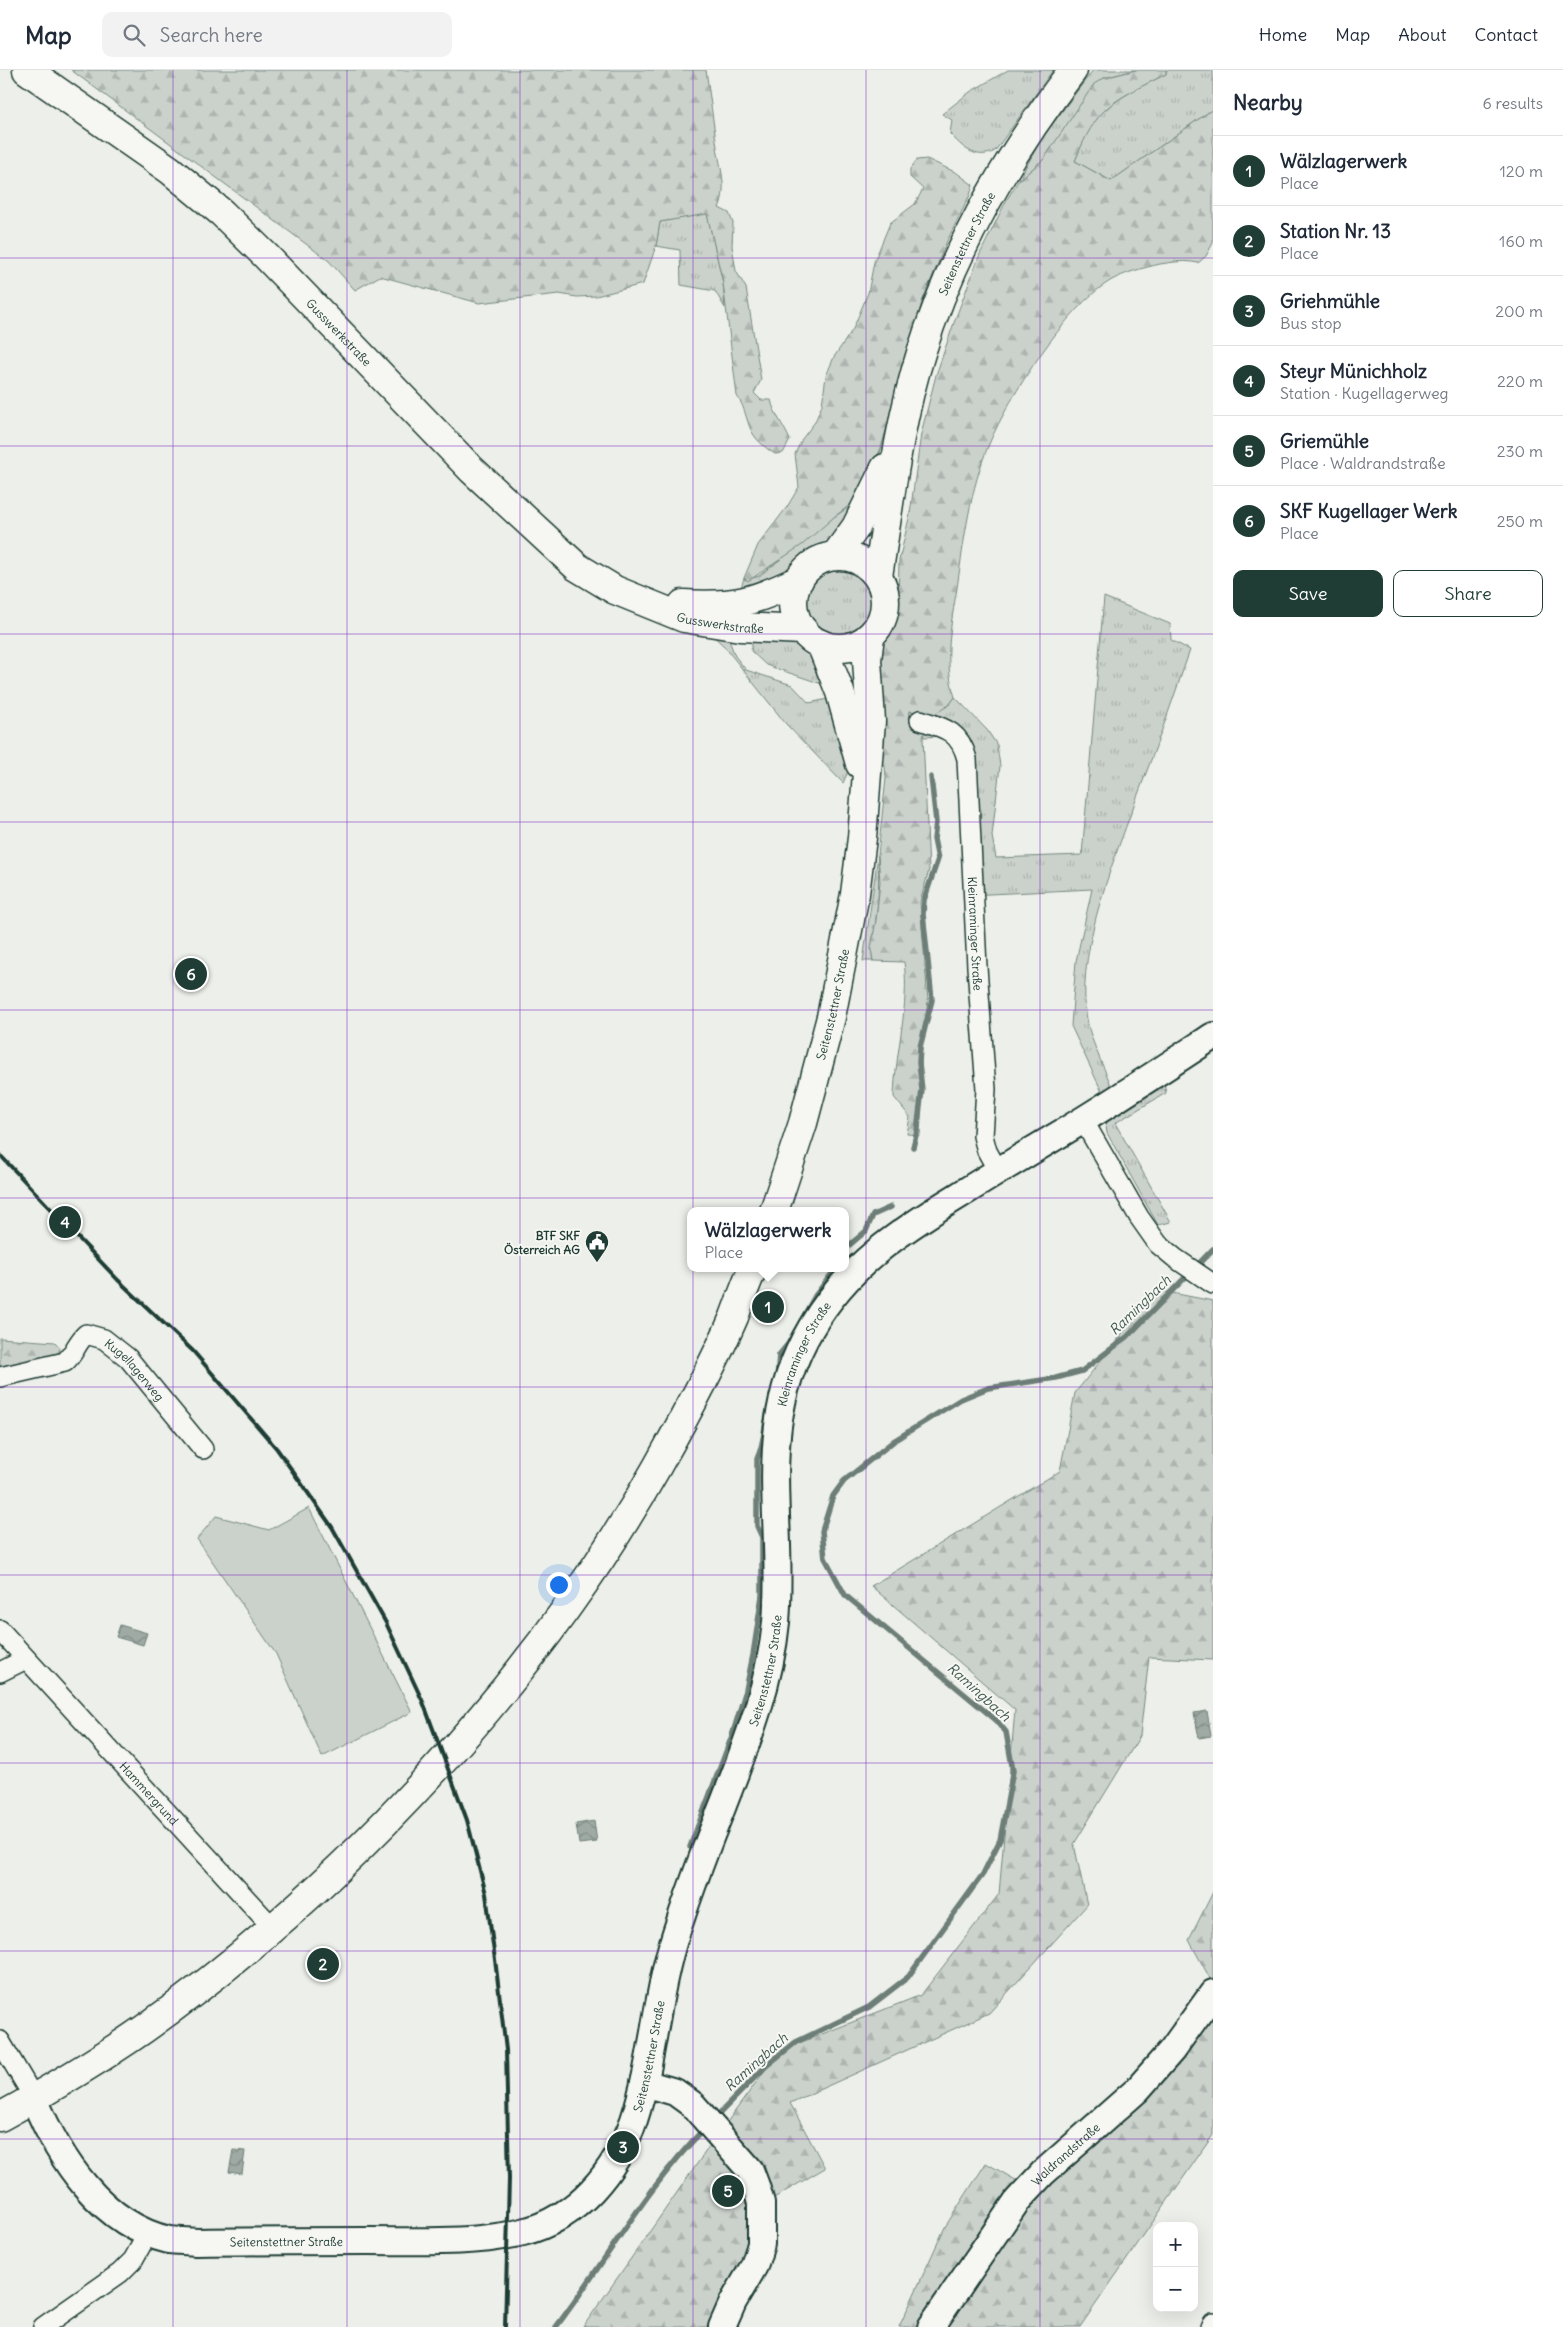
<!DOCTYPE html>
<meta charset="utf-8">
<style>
:root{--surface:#fff;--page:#f2f2f3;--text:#1f2937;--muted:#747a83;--line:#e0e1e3;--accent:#1f3d34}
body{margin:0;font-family:Delius,sans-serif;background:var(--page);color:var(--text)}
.controls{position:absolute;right:15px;bottom:15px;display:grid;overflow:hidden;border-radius:10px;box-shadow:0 5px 20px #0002}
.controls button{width:45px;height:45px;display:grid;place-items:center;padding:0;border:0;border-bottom:1px solid var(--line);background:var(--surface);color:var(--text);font:25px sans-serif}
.you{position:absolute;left:558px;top:1514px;width:18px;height:18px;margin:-12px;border:4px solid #fff;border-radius:50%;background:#1a73e8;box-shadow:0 0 0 8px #1a73e833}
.badge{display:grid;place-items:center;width:32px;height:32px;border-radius:50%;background:var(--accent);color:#fff;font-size:16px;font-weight:700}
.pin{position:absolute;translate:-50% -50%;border:2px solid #fff;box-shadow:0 1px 5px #0006}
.popup{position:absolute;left:687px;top:1137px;width:162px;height:65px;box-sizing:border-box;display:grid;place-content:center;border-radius:10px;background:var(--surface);filter:drop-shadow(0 1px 4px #0005);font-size:16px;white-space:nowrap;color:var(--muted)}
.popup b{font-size:19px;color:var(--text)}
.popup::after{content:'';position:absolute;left:50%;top:100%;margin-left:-10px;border:10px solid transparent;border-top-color:var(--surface)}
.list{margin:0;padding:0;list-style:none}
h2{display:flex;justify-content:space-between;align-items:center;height:65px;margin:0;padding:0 20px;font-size:21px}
h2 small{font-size:16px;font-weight:400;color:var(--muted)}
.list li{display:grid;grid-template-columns:32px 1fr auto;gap:15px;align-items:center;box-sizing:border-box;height:70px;padding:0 20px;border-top:1px solid var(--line)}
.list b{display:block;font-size:19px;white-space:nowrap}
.list p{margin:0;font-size:16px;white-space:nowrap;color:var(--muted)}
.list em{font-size:16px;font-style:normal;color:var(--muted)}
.actions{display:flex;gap:10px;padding:15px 20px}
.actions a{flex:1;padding:11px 0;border:1px solid var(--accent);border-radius:10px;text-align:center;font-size:18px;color:var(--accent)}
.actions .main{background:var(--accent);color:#fff}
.icon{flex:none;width:28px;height:28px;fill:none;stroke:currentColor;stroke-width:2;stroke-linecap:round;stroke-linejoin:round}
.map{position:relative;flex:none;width:1213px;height:2257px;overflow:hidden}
header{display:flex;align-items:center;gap:30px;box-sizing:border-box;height:70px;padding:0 25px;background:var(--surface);border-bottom:1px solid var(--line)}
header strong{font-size:24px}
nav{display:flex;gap:28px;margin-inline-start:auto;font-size:18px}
.search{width:350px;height:45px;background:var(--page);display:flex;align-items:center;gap:12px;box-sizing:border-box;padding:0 18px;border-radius:10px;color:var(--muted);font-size:19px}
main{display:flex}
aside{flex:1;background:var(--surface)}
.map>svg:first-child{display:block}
</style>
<header>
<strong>Map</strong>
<div class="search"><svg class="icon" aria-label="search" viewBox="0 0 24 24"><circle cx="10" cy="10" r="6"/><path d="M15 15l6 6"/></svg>Search here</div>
<nav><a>Home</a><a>Map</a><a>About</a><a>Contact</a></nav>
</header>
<main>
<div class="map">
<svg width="1213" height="2257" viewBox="0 0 1213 2257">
<defs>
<pattern id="grass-tufts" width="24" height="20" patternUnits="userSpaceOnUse" patternTransform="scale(1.25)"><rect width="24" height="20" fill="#cbd2cc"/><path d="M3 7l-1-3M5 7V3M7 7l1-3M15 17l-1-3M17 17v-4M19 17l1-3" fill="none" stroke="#aeb5b0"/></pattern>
<pattern id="forest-firs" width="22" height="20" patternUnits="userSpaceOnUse" patternTransform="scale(1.25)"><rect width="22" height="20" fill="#cbd2cc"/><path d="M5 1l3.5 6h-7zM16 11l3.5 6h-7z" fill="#aeb5b0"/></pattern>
<pattern id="water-waves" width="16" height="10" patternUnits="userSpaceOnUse" patternTransform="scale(1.25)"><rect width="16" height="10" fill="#9faaa4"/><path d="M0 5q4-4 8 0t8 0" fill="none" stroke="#818c86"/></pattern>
</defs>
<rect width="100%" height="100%" fill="#edefea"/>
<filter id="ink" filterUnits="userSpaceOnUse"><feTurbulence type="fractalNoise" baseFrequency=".02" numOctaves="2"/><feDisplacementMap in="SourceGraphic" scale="10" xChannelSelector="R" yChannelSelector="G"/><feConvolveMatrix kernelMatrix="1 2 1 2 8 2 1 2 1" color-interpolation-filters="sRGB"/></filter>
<g filter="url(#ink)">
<!-- grass -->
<path fill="url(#grass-tufts)" stroke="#758880" d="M 1008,0 L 1053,0 L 995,81 C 976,91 962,77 950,64 L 952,50 L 942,44 L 970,22 Z
M 1093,0 L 1136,0 L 1104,8 L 1043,90 L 1018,111 L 1042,68 Z
M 1166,0 L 1213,0 L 1213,39 L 1111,111 L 1075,91 C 1082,74 1090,52 1105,40 C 1122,25 1146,14 1166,4 Z
M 707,143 L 723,213 L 725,238 L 715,221 L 681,215 L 680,180 L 656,176 L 660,152 Z
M 885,362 L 875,404 L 833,471 L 810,483 L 780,508 L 742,522 L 741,518 L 744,508 L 745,510 L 759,506 L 834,447 L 849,437 Z
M806 532a33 33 0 1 1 66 0a33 33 0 1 1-66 0Z
M 1104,527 L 1170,554 L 1171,570 L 1190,580 C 1174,626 1158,673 1140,719 C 1117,782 1077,876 1086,943 C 1089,969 1103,994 1112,1018 L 1103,1024 L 1071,956 L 1076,891 L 1092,819 L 969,825 L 962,692 L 949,666 L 923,667 L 908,651 L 910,641 L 949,635 L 955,627 L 987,660 L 997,675 L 1000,696 L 992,766 L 996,788 L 1082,785 Z
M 709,562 L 726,562 L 735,586 L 746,600 L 792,615 L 809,633 L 828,629 L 822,614 L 766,595 L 751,581 L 753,568 L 797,570 L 811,580 L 827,605 L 850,697 L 843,713 L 786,654 L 724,576 Z
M 878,785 C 879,807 879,827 876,848 C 875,863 870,876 873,891 L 863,891 Z
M 1164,1013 L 1166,1023 L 1115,1053 L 1171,1152 L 1158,1155 L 1107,1063 L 1105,1049 Z"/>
<!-- forest -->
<path fill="url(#forest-firs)" stroke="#758880" d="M 71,0 L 706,0 C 710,26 713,52 717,77 C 720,98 728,117 719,138 L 729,143 L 733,153 L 732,176 L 736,201 L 746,218 L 761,310 L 754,323 L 761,330 L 771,330 C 774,344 784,356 790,370 L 783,383 L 775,384 C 764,377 753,368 749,355 C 745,344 744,336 737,326 L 723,213 L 707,144 L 660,152 L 656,176 L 643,214 L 596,226 L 577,227 L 559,224 L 479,233 L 380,206 L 355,220 L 329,191 Z
M 1136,0 L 1166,0 L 1166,4 C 1149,13 1117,27 1104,41 C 1090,55 1082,74 1075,91 L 1111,111 L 1213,39 L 1213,173 L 1206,186 L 1198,193 C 1184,190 1174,192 1160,194 C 1143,198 1126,202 1110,211 C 1066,237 1009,327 989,374 C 970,419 964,470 957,518 C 951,554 943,592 955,627 L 949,635 L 933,645 L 910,641 L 909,651 L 926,658 L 923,667 L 929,800 L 920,832 L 928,931 L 921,985 L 922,1031 L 920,1065 L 907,1064 L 910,1047 L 894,1027 C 895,983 910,935 904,892 L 873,891 L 871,878 L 876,850 L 880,812 L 878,785 L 886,708 L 876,598 L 882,576 L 892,555 L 898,535 L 899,491 L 910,444 L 921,364 L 936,305 L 956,247 L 980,184 L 1006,131 L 1018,111 L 1043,90 L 1094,14 L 1104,8 Z
M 927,89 L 957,103 L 973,115 L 970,125 L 947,171 L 922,232 L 881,378 L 859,428 L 834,447 L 802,475 L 748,511 L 744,508 L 758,475 L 787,437 L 799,417 L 795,384 L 802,369 L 815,352 L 822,335 L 826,306 L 834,287 L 853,259 L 868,223 L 874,192 L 890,153 L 915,134 L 923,119 L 910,107 L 910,99 L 917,90 Z
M 1157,1220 L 1213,1231 L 1213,1590 L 1149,1587 L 1140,1666 L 1074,1774 L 1087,1835 L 989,1943 L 790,2033 L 825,2098 L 750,2142 L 750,2196 L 713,2257 L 583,2257 L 706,2081 L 779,1981 L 921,1925 L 999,1824 L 1015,1640 L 871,1516 L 1060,1401 L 1075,1323 Z
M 0,1268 L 55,1272 L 60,1278 L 58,1285 L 0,1301 Z
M 1213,1822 L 1213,1914 L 1189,1870 Z
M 1213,1936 L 1213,2065 L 1080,2257 L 899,2257 L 945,2157 L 986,2093 L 1038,2123 Z"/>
<!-- pitch -->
<path fill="#cbd2cc" stroke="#758880" d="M 309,1438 L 412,1642 L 322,1687 L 276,1584 L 197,1469 L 216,1446 L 269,1460 Z"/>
<!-- water -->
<path fill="url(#water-waves)" stroke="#6c7e77" d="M 120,1555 L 147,1563 L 143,1575 L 116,1567 Z
M 1207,1641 L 1211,1666 L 1199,1668 L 1194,1643 Z
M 594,1751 L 597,1772 L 579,1774 L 576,1754 Z
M 233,2080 L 245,2081 L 242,2104 L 229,2102 Z"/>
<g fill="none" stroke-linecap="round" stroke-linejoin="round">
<!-- stream -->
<path stroke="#6c7e77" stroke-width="5.5" d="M 913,1077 L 917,1061 L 922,1020 L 919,993 L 920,977 L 932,930 L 923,844 L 924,830 L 938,789 L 934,769 L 936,752 L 931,707
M 846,1178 L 866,1161 L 873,1145 L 891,1137
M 777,1308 L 779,1285 L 788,1274 L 815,1226 L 831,1205
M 690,1777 L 732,1666 L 746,1620 L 753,1585 L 762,1526 L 762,1467 L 757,1456 L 757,1389 C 765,1372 764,1354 769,1336
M 714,2049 L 766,1996 L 796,1972 L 869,1937 L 908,1907 L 983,1804 L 1000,1770 L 1013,1701 L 1006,1662 L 997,1651 L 845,1525 L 825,1488 L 822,1461 L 833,1426 L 844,1411 L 895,1370 L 961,1329 L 988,1318 L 1056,1308 L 1082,1301 L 1127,1267 L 1213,1179
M 556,2257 C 606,2191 646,2118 704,2059"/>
<!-- street casing -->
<g stroke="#1f3d34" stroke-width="22">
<g id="street">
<path id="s1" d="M 920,650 C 945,658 960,661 967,689 L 977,897 L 986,1019 L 983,1066 L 987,1081 L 998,1101"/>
<path d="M 1083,1050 L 1139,1147 L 1158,1174 L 1175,1188 L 1213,1214"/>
<path id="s2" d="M 0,1307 L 65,1292 C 74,1284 77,1272 86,1264 L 104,1269 L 128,1288 L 203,1379"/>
<path id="s3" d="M 0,1560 L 273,1858"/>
<path d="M 0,1602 L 26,1589"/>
<path d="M 0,1971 L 34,2028"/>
<path d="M 43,2257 L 120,2203 L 133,2190 L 148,2163"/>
<path d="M 1211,2257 L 1213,2253"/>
</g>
</g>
<!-- secondary casing -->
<g stroke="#1f3d34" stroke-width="30">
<g id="secondary">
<path d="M 644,2013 L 675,2022 L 693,2035 L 750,2100 L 756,2116 L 761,2133 L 761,2174 L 754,2196 L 733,2232 L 722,2257"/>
<path id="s4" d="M 34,2028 C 58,2088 102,2155 169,2170 C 178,2171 187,2171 196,2172 C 254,2171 311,2171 369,2171 C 419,2171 474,2174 523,2162 C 578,2148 616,2101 634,2050 C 654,1989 656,1924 676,1863 C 690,1820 706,1777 723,1735 C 746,1675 770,1616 776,1552 C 785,1447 753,1357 811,1258 C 847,1196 899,1162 958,1126 C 992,1105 1026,1084 1060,1064 C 1112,1033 1163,999 1213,966"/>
<path id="s5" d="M 931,2257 L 1017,2131 L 1043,2103 L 1137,2020 L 1172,1980 L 1213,1923"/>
</g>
</g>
<!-- primary casing -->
<g stroke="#1f3d34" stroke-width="31">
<g id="primary">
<path id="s6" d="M 27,0 L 170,100 L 222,143 L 266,186 L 472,400 L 577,497 L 615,520 L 684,548 L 740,557 L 803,560"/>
<path d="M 835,486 L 856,457 L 885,398"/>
<circle cx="839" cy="532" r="46"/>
<path id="s7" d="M 878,506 C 890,431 898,355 921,283 C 953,180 1008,85 1073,0"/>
<path d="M 683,534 C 734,537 753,532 799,510"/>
<path d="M 821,574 L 840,622 L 860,694"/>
<path id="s8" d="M 774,1141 L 803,1053 L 831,947 L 855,824 L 862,768 L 871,651 L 867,590 L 870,566"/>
<path d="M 0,2047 C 49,2020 98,1991 144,1959 C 343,1818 537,1610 657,1397 C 684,1349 712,1298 734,1247 C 740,1231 746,1214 753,1198"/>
</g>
</g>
<!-- street -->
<use href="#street" stroke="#f6f6f2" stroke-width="19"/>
<!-- secondary -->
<use href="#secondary" stroke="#f6f6f2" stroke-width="26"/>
<!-- primary -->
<use href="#primary" stroke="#f6f6f2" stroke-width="28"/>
<!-- rail -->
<path stroke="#1f3d34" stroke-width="4" d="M 0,1085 L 118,1210 L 193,1281 L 277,1379 L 332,1457 L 386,1553 L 423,1632 L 467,1750 L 486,1824 L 496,1897 L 506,1980 L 509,2109 L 505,2257"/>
</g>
</g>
<!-- grid -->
<path fill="none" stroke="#7b2cbf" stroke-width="1" stroke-opacity="0.55" d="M 173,0 L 173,2257M 347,0 L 347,2257M 520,0 L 520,2257M 693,0 L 693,2257M 866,0 L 866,2257M 1040,0 L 1040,2257M 0,188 L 1213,188M 0,376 L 1213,376M 0,564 L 1213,564M 0,752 L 1213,752M 0,940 L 1213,940M 0,1128 L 1213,1128M 0,1317 L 1213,1317M 0,1505 L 1213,1505M 0,1693 L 1213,1693M 0,1881 L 1213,1881M 0,2069 L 1213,2069"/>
<!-- icons -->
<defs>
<g id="civic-pin" transform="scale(1.25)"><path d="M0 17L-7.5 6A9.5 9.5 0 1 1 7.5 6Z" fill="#1f3d34" stroke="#f6f6f2"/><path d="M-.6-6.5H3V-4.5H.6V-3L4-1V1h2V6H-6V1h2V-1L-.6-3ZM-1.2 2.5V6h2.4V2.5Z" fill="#fff"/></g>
</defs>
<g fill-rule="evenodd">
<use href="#civic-pin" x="597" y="1172"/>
</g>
<g text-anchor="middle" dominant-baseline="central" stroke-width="4" stroke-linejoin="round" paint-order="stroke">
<!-- street labels -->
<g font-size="12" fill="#1f3d34" stroke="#f6f6f2">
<text stroke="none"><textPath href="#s7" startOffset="346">Seitenstettner Straße</textPath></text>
<text stroke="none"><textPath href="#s6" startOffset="409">Gusswerkstraße</textPath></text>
<text stroke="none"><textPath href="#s6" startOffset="899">Gusswerkstraße</textPath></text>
<text stroke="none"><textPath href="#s1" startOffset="240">Kleinraminger Straße</textPath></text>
<text stroke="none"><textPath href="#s8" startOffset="215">Seitenstettner Straße</textPath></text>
<text stroke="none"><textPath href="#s4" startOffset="1515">Kleinraminger Straße</textPath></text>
<text stroke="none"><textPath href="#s2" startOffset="164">Kugellagerweg</textPath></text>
<text stroke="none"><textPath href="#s4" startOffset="1192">Seitenstettner Straße</textPath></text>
<text stroke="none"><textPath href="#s3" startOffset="221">Hammergrund</textPath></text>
<text stroke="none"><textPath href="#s4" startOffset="788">Seitenstettner Straße</textPath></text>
<text stroke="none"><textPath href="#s5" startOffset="220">Waldrandstraße</textPath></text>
<text stroke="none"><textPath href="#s4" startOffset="321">Seitenstettner Straße</textPath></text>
</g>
<!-- poi labels -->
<g font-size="12" font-weight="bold" fill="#1f3d34" stroke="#f6f6f2" text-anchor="end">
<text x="580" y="1165">BTF SKF<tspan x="580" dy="14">Österreich AG</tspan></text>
</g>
<!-- water labels -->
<g font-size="14" font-style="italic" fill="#3f5850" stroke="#f6f6f2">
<text transform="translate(1140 1235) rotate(-44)">Ramingbach</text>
<text transform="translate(979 1622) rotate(42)">Ramingbach</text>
<text transform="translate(756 1992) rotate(-42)">Ramingbach</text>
</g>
</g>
</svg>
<div class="controls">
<button>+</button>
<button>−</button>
</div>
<div class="you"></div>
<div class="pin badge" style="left:768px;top:1237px">1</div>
<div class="popup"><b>Wälzlagerwerk</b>Place</div>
<div class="pin badge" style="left:323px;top:1894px">2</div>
<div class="pin badge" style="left:623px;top:2077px">3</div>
<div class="pin badge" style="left:65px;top:1152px">4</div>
<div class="pin badge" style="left:728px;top:2121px">5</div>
<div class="pin badge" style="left:191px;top:904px">6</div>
</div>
<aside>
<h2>Nearby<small>6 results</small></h2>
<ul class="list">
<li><span class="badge">1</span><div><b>Wälzlagerwerk</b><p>Place</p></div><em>120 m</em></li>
<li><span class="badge">2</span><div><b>Station Nr. 13</b><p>Place</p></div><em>160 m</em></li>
<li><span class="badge">3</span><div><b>Griehmühle</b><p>Bus stop</p></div><em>200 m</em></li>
<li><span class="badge">4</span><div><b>Steyr Münichholz</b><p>Station · Kugellagerweg</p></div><em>220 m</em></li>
<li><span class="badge">5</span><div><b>Griemühle</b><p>Place · Waldrandstraße</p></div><em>230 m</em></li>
<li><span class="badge">6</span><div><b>SKF Kugellager Werk</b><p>Place</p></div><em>250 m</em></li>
</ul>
<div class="actions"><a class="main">Save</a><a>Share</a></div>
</aside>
</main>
